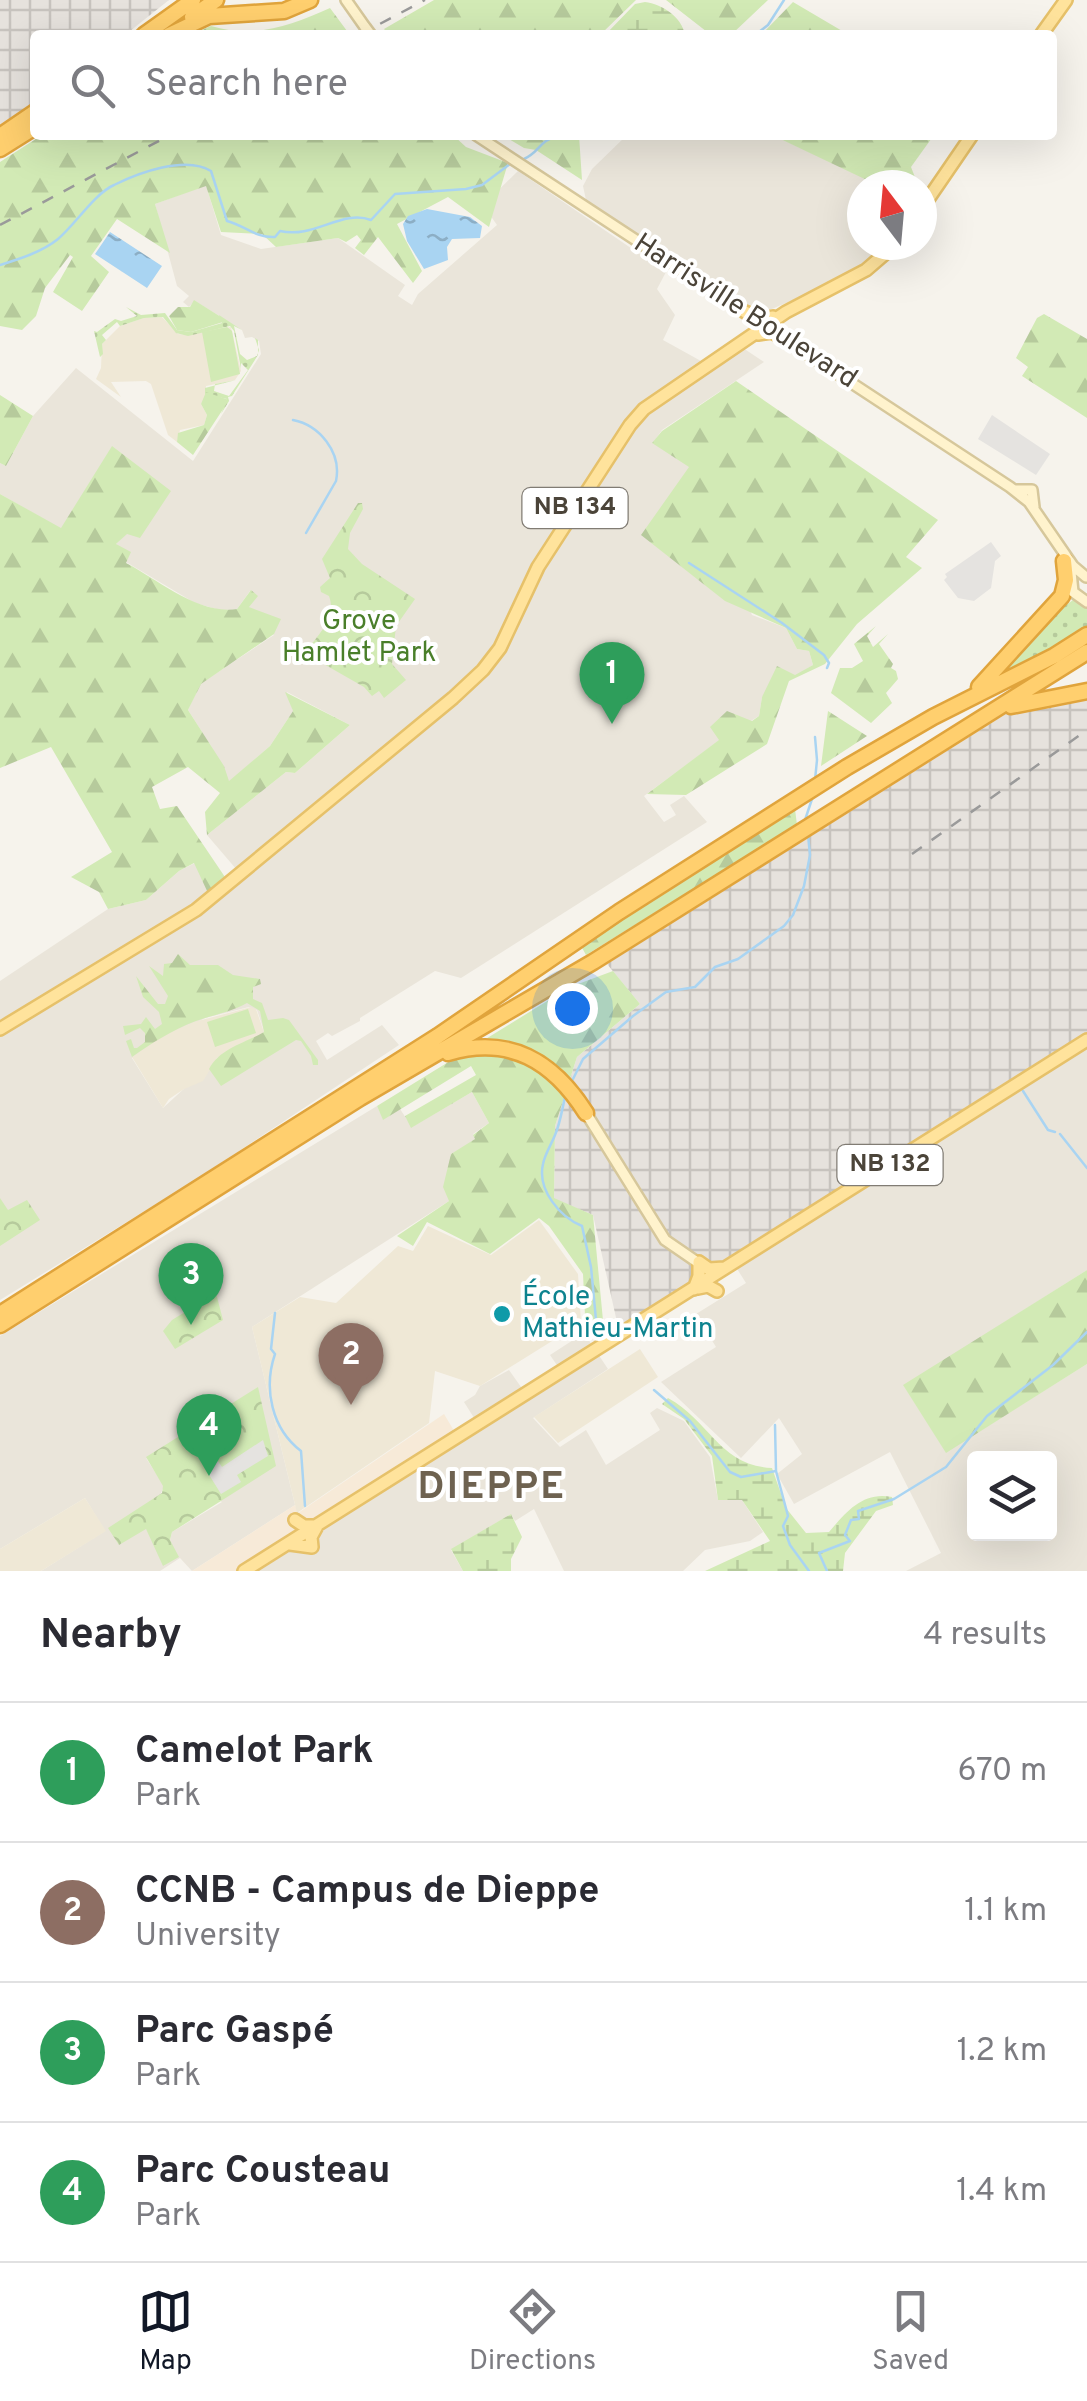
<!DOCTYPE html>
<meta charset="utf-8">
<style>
:root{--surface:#fff;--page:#f2f2f3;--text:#2b2b33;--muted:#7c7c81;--line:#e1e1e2;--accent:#111827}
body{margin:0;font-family:Overpass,sans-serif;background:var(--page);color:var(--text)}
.controls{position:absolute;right:30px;bottom:30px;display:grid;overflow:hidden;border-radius:10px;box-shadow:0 10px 40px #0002}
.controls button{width:90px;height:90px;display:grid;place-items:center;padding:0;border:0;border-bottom:2px solid var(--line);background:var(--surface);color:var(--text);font:50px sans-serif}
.compass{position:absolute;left:847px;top:170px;width:90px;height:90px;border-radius:50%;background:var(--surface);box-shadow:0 10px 40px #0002;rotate:344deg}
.you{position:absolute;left:572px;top:1008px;width:35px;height:35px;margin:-25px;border:8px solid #fff;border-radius:50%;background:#1a73e8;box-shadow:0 0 0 15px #1a73e833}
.badge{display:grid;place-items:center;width:65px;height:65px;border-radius:50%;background:var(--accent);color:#fff;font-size:32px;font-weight:700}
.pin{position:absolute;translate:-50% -82px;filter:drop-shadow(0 2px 5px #0008)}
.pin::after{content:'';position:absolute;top:52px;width:35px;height:30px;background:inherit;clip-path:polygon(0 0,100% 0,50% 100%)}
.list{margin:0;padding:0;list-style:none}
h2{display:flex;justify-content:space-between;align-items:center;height:130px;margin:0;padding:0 40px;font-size:42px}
h2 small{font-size:32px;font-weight:400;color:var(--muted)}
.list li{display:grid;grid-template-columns:65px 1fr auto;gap:30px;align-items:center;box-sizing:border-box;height:140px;padding:0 40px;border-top:2px solid var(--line)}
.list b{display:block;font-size:38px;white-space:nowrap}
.list p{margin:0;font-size:32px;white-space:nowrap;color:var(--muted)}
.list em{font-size:32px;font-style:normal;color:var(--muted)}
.icon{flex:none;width:55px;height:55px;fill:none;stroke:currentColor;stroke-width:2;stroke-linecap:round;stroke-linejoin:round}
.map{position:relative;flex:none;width:1087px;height:1571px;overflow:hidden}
.search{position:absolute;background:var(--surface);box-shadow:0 10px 40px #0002;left:30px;right:30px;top:30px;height:110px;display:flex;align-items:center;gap:25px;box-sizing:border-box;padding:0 35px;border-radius:10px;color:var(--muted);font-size:38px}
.sheet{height:690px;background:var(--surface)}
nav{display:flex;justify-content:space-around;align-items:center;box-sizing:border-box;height:140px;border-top:2px solid var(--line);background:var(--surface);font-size:28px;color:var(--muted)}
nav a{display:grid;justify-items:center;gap:5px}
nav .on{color:var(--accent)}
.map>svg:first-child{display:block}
</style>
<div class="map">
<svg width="1087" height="1571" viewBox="0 0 1087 1571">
<defs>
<pattern id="industrial-grid" width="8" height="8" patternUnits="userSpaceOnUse" patternTransform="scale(2.5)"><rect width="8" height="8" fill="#e6e2dd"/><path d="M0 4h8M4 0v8" fill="none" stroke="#c7c3be"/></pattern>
<pattern id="grass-dots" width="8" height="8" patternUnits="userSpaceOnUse" patternTransform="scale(2.5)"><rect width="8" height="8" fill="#d2eab5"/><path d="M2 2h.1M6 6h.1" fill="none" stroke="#b6ca9c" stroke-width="1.8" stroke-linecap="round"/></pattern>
<pattern id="forest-firs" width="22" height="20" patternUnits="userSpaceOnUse" patternTransform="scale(2.5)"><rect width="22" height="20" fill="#d2eab5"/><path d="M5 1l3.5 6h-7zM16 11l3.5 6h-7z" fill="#b6ca9c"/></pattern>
<pattern id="wetland-marsh" width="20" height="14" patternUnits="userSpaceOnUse" patternTransform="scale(2.5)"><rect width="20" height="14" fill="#d2eab5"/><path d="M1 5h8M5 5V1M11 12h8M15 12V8" fill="none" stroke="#b6ca9c"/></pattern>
<pattern id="park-crowns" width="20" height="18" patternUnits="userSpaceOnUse" patternTransform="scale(2.5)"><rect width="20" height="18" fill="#d2eab5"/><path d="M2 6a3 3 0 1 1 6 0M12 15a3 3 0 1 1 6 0" fill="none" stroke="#b6ca9c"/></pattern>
<pattern id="water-ripples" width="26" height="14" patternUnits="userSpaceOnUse" patternTransform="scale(2.5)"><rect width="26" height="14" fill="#a9d4f2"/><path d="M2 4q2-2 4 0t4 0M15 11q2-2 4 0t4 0" fill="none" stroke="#8caec5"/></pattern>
</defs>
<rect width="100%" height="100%" fill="#f6f3ec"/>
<!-- residential -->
<path fill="#eae5da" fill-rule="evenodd" d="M 627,135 L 772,135 L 881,185 L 862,185 L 862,245 L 891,245 L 860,271 L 760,314 L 586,200 L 583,186 L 592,169 Z
M 518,171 L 666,272 L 657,289 L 675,315 L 663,340 L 710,366 L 740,346 L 764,362 L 662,430 L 653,443 L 690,467 L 752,615 L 786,628 L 797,649 L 809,651 L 813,665 L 762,697 L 759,716 L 720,740 L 644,796 L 664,822 L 676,815 L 670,805 L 684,796 L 707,822 L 461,978 L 435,971 L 360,1018 L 360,1021 L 332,1036 L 328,1033 L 316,1041 L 327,1060 L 382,1025 L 399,1045 L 195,1180 L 0,1300 L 0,981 L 108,909 L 146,900 L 179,871 L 195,863 L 208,892 L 237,870 L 207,835 L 286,772 L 295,773 L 350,725 L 287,692 L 293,711 L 270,746 L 229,782 L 211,746 L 188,710 L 200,684 L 274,635 L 249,607 L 250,591 L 237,609 L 223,611 L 195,603 L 126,562 L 116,544 L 127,533 L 112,447 L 61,529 L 0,494 L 0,463 L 6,466 L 33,416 L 76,368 L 193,461 L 261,354 L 259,341 L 252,337 L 245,338 L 242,330 L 195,301 L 189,307 L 183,302 L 189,296 L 177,286 L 155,204 L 206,185 L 221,235 L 261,249 L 338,238 L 405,285 L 398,296 L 412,305 L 418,294 L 497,225 L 483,205 ZM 249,1007 L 257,1010 L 264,1031 L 212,1063 L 163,1108 L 132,1058 L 205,1018 Z
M 1087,1045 L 1087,1270 L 904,1386 L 946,1452 L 1087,1364 L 1087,1571 L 906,1571 L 941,1553 L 890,1452 L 794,1504 L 777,1474 L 802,1454 L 779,1418 L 741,1458 L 661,1382 L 716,1347 L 696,1314 L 746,1283 L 734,1264 ZM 974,1458 L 1050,1458 L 1050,1534 L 974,1534 Z
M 472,1092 L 489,1123 L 473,1134 L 475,1138 L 449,1201 L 252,1327 L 295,1505 L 192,1571 L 180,1558 L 160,1571 L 41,1571 L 105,1531 L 85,1498 L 0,1549 L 0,1336 L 377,1106 L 383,1119 L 400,1109 L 412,1127 ZM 146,1458 L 222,1502 L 172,1532 L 164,1566 L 146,1528 L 164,1486 Z
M 584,1333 L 608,1369 L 533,1418 L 560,1447 L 586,1430 L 606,1465 L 660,1430 L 650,1413 L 657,1408 L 684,1421 L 710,1457 L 718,1500 L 742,1500 L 763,1532 L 750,1541 L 705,1550 L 683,1571 L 564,1571 L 534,1509 L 515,1521 L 511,1514 L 451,1550 L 463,1571 L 244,1571 L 476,1421 L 464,1402 L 475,1395 L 480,1386 L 509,1370 L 526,1394 L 561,1371 L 550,1355 Z"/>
<!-- commercial -->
<path fill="#f7ead8" d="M 444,1414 L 456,1434 L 244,1571 L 192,1571 L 295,1505 L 298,1513 Z"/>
<!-- industrial -->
<path fill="url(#industrial-grid)" d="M 0,0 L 169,0 L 125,35 L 35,35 L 35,102 L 0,127 Z
M 1087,698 L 1087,1034 L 619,1331 L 593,1215 L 554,1199 L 555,1126 L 577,1057 L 640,1004 L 607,964 L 1009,712 Z"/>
<!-- education -->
<path fill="#efe8d6" d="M 162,317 L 178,334 L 189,335 L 202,330 L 231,327 L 241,371 L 235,380 L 206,386 L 205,400 L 201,404 L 207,415 L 204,425 L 180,430 L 177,442 L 168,435 L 151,384 L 146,381 L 111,382 L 121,397 L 96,379 L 101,368 L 102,344 L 120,326 L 144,318 Z
M 251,1007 L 256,1009 L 264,1032 L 262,1034 L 217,1058 L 203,1081 L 184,1089 L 169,1099 L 163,1108 L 132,1057 L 164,1035 L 194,1022 Z
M 539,1220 L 578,1274 L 581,1323 L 480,1386 L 435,1371 L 429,1423 L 297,1513 L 252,1327 L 300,1297 L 336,1303 L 398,1246 L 413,1251 L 428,1226 L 491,1255 Z
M 640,1349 L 658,1377 L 558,1443 L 534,1417 Z
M 85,1498 L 106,1531 L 41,1571 L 0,1571 L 0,1549 Z"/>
<!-- grass -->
<path fill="url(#grass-dots)" d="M 126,307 L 141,315 L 165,313 L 177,330 L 191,332 L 222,323 L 219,315 L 242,330 L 234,326 L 240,354 L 247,360 L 257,356 L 259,350 L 255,338 L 258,340 L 258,355 L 232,396 L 228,397 L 229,401 L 221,414 L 227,399 L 205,394 L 205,388 L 236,380 L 215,384 L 214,391 L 229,396 L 248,370 L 241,363 L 241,369 L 234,331 L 230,326 L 188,336 L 176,333 L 163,317 L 144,318 L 120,326 L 117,322 L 102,335 L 106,340 L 102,344 L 103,354 L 100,357 L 94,331 L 97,332 L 115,319 L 121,321 L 137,316 Z
M 1073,600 L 1087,608 L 1087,633 L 981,689 L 1055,613 Z"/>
<!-- forest -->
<path fill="url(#forest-firs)" d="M 434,0 L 636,0 L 600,35 L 389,35 L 384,29 Z
M 666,0 L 768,0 L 731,35 L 711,35 Z
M 793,2 L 849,35 L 761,35 Z
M 330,8 L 350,35 L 190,35 L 211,26 C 254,39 290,26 330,8 Z
M 42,135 L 453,135 L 466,147 L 508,163 L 489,227 L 448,197 L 397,224 L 422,271 L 413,283 L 378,237 L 364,255 L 355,248 L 361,240 L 357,235 L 346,242 L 338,238 L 276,247 L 262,234 L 221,232 L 206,186 L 155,204 L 170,253 L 117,219 L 91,256 L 109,272 L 82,311 L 53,292 L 73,257 L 70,255 L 45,288 L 36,316 L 22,330 L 0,326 L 0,162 Z
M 502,135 L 579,135 L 582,180 L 536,150 L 524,148 Z
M 772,135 L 934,135 L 911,167 L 918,185 L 871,182 Z
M 194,300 L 221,317 L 223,322 L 191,332 L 177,330 L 169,316 L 178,307 L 190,307 Z
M 1044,314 L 1087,339 L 1087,418 L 1022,376 L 1028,367 L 1016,358 L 1037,318 Z
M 736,381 L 938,520 L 906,557 L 922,568 L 857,624 L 825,664 L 789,681 L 767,744 L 686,795 L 647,794 L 719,740 L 710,727 L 727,711 L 752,721 L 759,716 L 762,697 L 777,666 L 795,675 L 813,665 L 809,651 L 797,649 L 786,628 L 725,601 L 641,535 L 689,467 L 652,443 L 662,431 Z
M 206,392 L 229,400 L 193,455 L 177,442 L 178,433 L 204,425 L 207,415 L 201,404 Z
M 0,395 L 33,416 L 6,466 L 0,463 Z
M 112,446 L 171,491 L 140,538 L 127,534 L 116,544 L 131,552 L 126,563 C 159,580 198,615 237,609 L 251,590 L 258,596 L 249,607 L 281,619 L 274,634 L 201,684 L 188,710 L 224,766 L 229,781 L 270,746 L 293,711 L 285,692 L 350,725 L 295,773 L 286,772 L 207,835 L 205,812 L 220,793 L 188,767 L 152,787 L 160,809 L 177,806 L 227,880 L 208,893 L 194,863 L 179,871 L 146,900 L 108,909 L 99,892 L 71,877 L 112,852 L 51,747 L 0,768 L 0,494 L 61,528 Z
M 876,626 L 867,636 L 873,647 L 888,634 L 879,644 L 893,664 L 891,668 L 896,671 L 898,679 L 886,693 L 892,703 L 871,723 L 831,693 L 840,668 L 852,668 L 863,661 L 854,644 Z
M 828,711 L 867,736 L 821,766 Z
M 795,809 L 797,825 L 586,955 L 580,944 Z
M 178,954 L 190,965 L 218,965 L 233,975 L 260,979 L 261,984 L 253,987 L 253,999 L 262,1003 L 268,1020 L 283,1018 L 289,1020 L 318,1060 L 318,1065 L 313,1065 L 311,1056 L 301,1041 L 296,1040 L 221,1086 L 209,1069 C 220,1048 245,1043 264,1032 L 260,1011 L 247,1003 C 232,1012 212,1015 196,1021 C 172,1030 152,1043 132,1057 L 126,1041 L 131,1039 L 134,1048 L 137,1048 L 145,1042 L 145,1033 L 140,1028 L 125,1035 L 123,1026 L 141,1024 L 146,1017 L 155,1029 L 162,1024 L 159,1012 L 143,997 L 136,976 L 158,1004 L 165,1004 L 168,996 L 149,966 L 163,976 L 164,964 L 172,963 Z
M 613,971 L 640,1004 L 577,1057 L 555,1126 L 554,1198 L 593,1215 L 604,1331 L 586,1337 L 583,1274 L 549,1226 L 539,1218 L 490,1254 L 427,1222 L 413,1246 L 397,1236 L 449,1201 L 443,1187 L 451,1154 L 475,1139 L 473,1135 L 489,1123 L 472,1092 L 411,1128 L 405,1116 L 476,1075 L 471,1066 L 383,1120 L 377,1106 L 570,987 Z
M 1087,1270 L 1087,1364 L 946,1453 L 903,1385 Z"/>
<!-- wetland -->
<path fill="url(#wetland-marsh)" d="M 645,2 C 662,4 682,17 685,35 L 605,35 L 635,4 Z
M 668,1398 C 710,1421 720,1466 772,1468 L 786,1508 L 806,1533 L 829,1532 C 846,1512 863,1491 892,1497 L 893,1505 L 876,1511 L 845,1553 L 843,1571 L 705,1571 L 770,1541 L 742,1500 L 718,1500 L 712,1456 L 684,1419 L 662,1404 Z
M 511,1514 L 522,1537 L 511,1559 L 511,1571 L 463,1571 L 451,1549 Z"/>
<!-- park -->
<path fill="url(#park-crowns)" d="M 358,503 L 362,503 L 363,509 L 350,533 L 348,549 L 362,564 L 415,599 L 396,626 L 392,664 L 406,680 L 384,698 L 379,691 L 372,696 L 364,687 L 308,655 L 307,650 C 319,634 337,617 329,596 L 321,592 L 320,587 L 330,578 L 322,559 Z
M 0,1198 L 8,1210 L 27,1200 L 40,1220 L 0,1246 Z
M 216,1293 L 223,1320 L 175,1349 L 163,1331 L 172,1320 Z
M 258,1387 L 276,1466 L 172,1532 L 170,1540 L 179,1557 L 163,1566 L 146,1529 L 119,1545 L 108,1528 L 162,1493 L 163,1486 L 146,1457 Z"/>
<!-- pitch -->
<path fill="#d2eab5" d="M 227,327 L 232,331 L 240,374 L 211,382 L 202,332 Z
M 248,1009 L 256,1033 L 215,1047 L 207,1022 Z"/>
<!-- parking -->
<path fill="#e5e3e0" d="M 992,415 L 1050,454 L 1036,475 L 978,439 Z
M 991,542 L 1001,556 L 995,561 L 991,588 L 974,601 L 958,598 L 944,580 L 947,577 L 945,574 Z
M 201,1436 L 222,1467 L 263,1440 L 268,1456 L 237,1475 L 241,1482 L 221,1494 L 190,1444 Z"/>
<!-- water -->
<path fill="url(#water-ripples)" d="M 427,209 L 470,217 L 482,226 L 480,238 L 452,239 L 447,247 L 448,260 L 424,269 L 407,241 L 403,224 L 408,216 Z
M 110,232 L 162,266 L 147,288 L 95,254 Z"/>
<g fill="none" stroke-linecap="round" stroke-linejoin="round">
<!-- stream -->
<path stroke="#a9d4f2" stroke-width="2.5" d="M 755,35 L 768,25 L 784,0
M 524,159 C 541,151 537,142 559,135
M 0,265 C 19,259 42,252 58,239 C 75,225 94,194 114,185 C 138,173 186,155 211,171 L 227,221 C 246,226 255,238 275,237 L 280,231 C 314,239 342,209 371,220 L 395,194 L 466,189 L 482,185 L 510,164
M 293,420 C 319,425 342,452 336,481 L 306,533
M 689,563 L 782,623 L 824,655 L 829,663 L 827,668
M 815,780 L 817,760 L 815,737
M 804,823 L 814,793
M 570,1085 L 583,1059 L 633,1016 L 666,992 L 695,987 L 715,967 L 738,959 L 784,926 L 793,915 L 804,886 L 810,855 L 808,835
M 1023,1091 L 1048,1130 L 1055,1132
M 565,1097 C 562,1110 560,1124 555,1135 C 551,1145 545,1154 543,1164 C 537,1190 560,1217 582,1226 L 591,1267 L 598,1341
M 1060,1134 L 1087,1168
M 275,1313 L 271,1349 L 275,1354 C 263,1389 272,1429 301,1451 L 305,1506
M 654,1390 L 690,1421 L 730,1472 L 741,1477 L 776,1471
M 775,1425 L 776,1471 L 788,1516 L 783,1526 L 790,1545 L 809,1571
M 827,1571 L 819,1553 L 850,1541 L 845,1535 L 851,1520 L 859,1519 L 858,1511 L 894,1499 L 946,1467 L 987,1416 L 1053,1365 L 1087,1332"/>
<!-- secondary casing -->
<g stroke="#d6c79b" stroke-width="14">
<path id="secondary" d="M 346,0 L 365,27
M 476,135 L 750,315
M 783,338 L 1010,487 L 1029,502 L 1073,566 L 1086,577
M 1016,490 L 1032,490 L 1034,507
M 1071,572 L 1073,592 L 1087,602
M 586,1113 L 665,1240 L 700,1264"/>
</g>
<!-- primary casing -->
<g stroke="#e6c16a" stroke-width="16">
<path id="primary" d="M 1041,35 L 1066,0
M 922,208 L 972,135
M 745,312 L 762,319 L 773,317
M 758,334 L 772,332 L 786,340
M 0,1029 L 196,910 L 453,698 L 483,670 L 500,648 L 538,567 L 630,425 L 644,409 L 786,312 L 866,270 L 895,245
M 698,1288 L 708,1286 L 717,1291
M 694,1289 L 699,1276 L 699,1262 L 709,1269 L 724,1268
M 295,1520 L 304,1526 L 317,1526
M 290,1544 L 312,1547 L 311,1537 L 317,1526
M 244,1571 L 1087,1040"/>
</g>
<!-- highway casing -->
<g stroke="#e0a43c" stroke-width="19">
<path id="highway" d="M 192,17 L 216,0
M 144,35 L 193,0
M 169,35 L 209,16 L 284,11 L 310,0
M 0,136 L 35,112
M 0,149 L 35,127
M 979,687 L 1062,596 L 1066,580 L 1064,561
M 1011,706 L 1087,691
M 448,1053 C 510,1035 553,1061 586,1113
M 0,1314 L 438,1036 L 619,912 L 847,767 L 933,717 L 1054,656 L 1087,635
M 0,1325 L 360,1098 L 593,962 L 1087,652"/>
</g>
<!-- secondary -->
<use href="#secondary" stroke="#fff3cd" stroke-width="9"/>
<!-- primary -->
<use href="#primary" stroke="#ffe39c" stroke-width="11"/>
<!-- highway -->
<use href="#highway" stroke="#ffcf6e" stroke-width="14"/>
<!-- rail -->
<path stroke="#9a9a9a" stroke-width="2.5" stroke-dasharray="12 12" stroke-linecap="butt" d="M 359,35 L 425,0
M 0,225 L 170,135
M 912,854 L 1087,730"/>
<!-- secondary-bridge casing -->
<g stroke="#d6c79b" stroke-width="14" stroke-linecap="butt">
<path id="secondary-bridge" d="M 365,27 L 371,35"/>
</g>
<!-- secondary-bridge -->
<use href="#secondary-bridge" stroke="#fff3cd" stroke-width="9"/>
</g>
<!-- markers -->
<circle fill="#0f9aa8" stroke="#fff" stroke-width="4" cx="502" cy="1314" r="10"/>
<g text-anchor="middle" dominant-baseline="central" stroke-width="8" stroke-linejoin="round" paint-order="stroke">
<!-- shield labels -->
<g fill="#fff" stroke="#817c74" stroke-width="2.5">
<rect x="522.5" y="488" width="105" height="40" rx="8"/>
<rect x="837.5" y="1145" width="105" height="40" rx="8"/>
</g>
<g font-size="25" font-weight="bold" fill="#4b4439">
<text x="575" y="508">NB 134</text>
<text x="890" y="1165">NB 132</text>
</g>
<!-- street labels -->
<g font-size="28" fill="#4b4439" stroke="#fff">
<text transform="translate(745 312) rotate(33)">Harrisville Boulevard</text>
</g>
<!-- park labels -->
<g font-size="28" fill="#4a7f2a" stroke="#fff">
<text x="359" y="622">Grove<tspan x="359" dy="32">Hamlet Park</tspan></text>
</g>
<!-- culture labels -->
<g font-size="28" fill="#0d838f" stroke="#fff" text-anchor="start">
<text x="522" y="1298">École<tspan x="522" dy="32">Mathieu-Martin</tspan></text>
</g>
<!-- district labels -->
<g font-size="38" font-weight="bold" letter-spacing="2.5" fill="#6e6250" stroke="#fff">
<text x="492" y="1488">DIEPPE</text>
</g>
</g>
</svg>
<div class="controls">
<button><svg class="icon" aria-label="layers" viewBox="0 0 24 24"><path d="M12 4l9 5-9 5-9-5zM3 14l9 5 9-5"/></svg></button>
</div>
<svg class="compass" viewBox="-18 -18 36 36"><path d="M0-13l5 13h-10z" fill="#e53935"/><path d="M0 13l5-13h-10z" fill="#7c7c81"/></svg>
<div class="you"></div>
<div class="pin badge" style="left:612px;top:724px;background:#2e9e5b">1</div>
<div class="pin badge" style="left:351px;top:1405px;background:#8d6e63">2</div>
<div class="pin badge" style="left:191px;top:1325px;background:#2e9e5b">3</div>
<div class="pin badge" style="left:209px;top:1476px;background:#2e9e5b">4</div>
<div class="search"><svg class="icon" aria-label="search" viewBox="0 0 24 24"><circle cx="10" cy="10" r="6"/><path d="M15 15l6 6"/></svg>Search here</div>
</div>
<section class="sheet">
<h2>Nearby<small>4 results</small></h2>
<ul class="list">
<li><span class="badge" style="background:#2e9e5b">1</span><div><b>Camelot Park</b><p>Park</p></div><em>670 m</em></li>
<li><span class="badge" style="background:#8d6e63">2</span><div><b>CCNB - Campus de Dieppe</b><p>University</p></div><em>1.1 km</em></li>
<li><span class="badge" style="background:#2e9e5b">3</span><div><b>Parc Gaspé</b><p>Park</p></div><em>1.2 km</em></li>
<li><span class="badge" style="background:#2e9e5b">4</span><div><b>Parc Cousteau</b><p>Park</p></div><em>1.4 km</em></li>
</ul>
</section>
<nav>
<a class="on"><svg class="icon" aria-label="map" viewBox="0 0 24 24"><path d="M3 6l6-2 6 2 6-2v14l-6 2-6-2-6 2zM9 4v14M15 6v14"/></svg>Map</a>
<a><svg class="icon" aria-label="directions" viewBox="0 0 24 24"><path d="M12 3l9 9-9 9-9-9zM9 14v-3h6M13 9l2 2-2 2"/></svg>Directions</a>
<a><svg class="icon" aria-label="saved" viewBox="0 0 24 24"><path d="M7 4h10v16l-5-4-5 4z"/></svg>Saved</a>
</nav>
